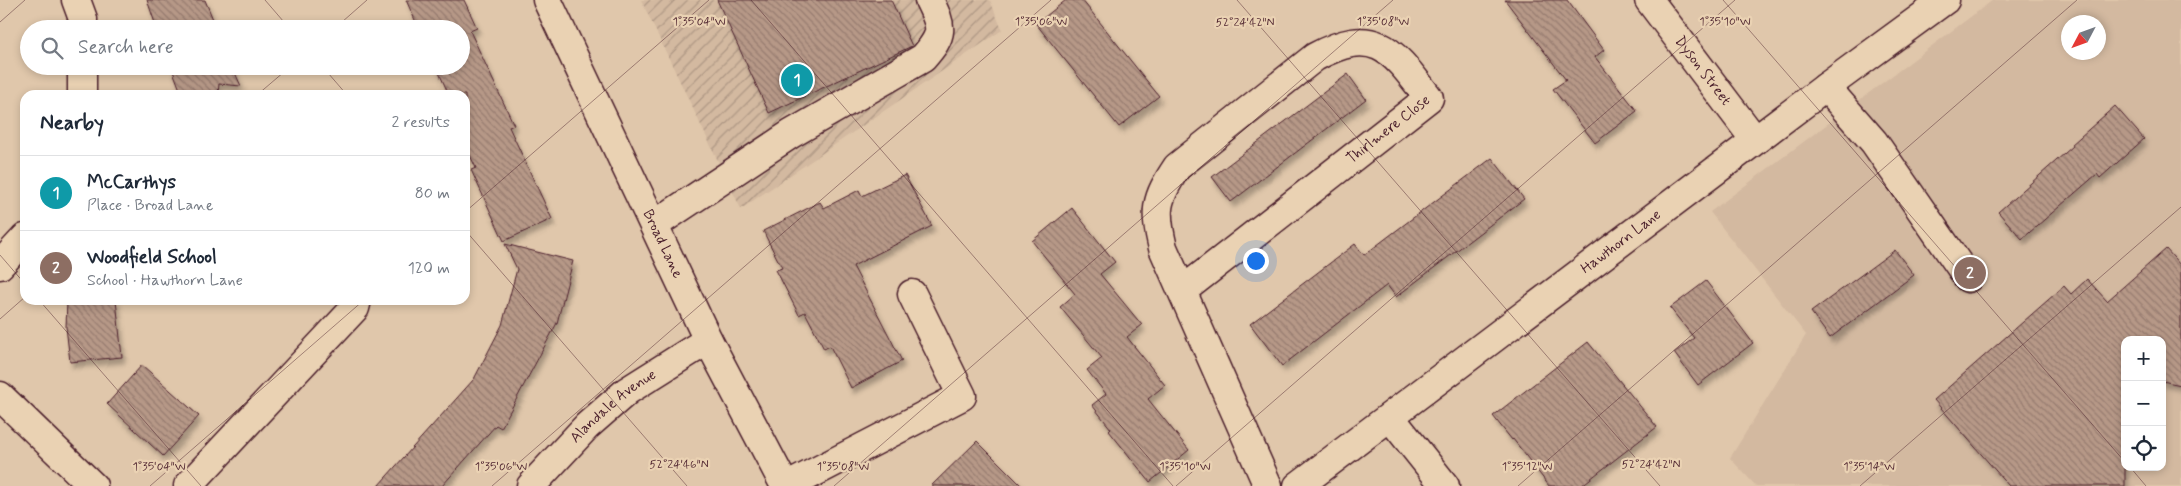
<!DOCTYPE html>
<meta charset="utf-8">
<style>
:root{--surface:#fff;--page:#f6f6f7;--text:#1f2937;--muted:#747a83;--line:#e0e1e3;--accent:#2563eb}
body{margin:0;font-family:Mynerve,sans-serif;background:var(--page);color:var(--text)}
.controls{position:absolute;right:15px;bottom:15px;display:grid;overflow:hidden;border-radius:10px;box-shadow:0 2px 8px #0003}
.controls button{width:45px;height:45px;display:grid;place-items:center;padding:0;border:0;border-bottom:1px solid var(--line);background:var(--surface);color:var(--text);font:25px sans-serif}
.compass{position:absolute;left:2061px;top:15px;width:45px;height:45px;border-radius:50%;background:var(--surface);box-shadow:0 2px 8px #0003;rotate:229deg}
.you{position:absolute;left:1255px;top:260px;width:18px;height:18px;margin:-12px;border:4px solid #fff;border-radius:50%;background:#1a73e8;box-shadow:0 0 0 8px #1a73e833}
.badge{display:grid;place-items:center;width:32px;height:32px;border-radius:50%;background:var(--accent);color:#fff;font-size:16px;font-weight:700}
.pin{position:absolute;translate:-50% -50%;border:2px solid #fff;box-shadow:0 1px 5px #0006}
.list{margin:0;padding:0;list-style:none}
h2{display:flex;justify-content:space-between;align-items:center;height:65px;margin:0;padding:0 20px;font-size:21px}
h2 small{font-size:16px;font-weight:400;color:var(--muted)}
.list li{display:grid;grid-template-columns:32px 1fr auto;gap:15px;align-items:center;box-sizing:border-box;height:75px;padding:0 20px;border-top:1px solid var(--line)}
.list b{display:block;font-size:19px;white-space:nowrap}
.list p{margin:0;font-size:16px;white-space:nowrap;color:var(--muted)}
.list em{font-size:16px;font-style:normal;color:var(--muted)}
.icon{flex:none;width:28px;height:28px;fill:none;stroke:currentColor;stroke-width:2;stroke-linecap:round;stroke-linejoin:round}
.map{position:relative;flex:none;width:2181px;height:486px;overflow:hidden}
.search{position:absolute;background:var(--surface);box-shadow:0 2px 8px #0003;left:20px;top:20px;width:450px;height:55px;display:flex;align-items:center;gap:12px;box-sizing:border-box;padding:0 18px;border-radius:28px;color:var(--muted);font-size:19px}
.panel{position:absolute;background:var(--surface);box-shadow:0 2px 8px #0003;left:20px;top:90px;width:450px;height:215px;border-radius:15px}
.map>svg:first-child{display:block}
</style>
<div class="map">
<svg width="2181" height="486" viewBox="0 0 2181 486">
<defs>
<pattern id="industrial-furrows" width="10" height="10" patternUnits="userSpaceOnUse" patternTransform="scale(1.25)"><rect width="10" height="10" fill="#d3b9a0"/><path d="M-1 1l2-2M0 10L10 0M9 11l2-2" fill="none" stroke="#ad9683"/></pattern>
<pattern id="building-back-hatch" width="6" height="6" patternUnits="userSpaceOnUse" patternTransform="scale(1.25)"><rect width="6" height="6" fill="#b69887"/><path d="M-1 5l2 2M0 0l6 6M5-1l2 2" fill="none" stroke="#967b6f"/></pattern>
<filter id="shadow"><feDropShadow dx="3" dy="5.5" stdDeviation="2.5" flood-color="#0004"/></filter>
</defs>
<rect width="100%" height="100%" fill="#e0c7ab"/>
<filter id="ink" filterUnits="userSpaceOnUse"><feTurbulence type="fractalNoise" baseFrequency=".02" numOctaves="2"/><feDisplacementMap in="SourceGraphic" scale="10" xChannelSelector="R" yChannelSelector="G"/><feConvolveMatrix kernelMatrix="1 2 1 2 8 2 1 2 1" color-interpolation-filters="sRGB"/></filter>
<g filter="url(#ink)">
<!-- built -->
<path fill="#d3b9a0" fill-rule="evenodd" d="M 1993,0 L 2181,0 L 2181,486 L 1756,486 L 1730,458 L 1806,335 L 1710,212 ZM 2068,22 L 2098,22 L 2098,52 L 2068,52 ZM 2125,340 L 2162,340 L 2162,467 L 2125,467 Z"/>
<!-- industrial -->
<path fill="url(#industrial-furrows)" d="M 641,0 L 990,0 L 1002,30 L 741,209 Z"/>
<!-- building -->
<path fill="url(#building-back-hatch)" stroke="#4a1f2b" filter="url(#shadow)" d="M 147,0 L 205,0 L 217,29 L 157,29 Z
M 406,0 L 464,0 L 477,28 L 470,31 L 514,125 L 509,127 L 552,219 L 504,241 L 471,170 L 476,168 L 465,145 L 465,95 L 449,95 L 436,66 L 461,66 L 461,29 L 419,29 Z
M 717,0 L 891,0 L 912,46 L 769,113 Z
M 1066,0 L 1082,0 L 1159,96 L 1119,127 L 1036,24 Z
M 1505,0 L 1567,0 L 1604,50 L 1595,57 L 1637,111 L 1595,143 L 1553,89 L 1566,80 Z
M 171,66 L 232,66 L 241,86 L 219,84 L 218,95 L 182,95 Z
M 1348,74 L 1366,99 L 1231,202 L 1212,177 Z
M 2115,106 L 2144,139 L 2100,178 L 2097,174 L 2022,239 L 1998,212 L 2073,146 L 2071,145 Z
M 1492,158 L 1524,199 L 1396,297 L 1387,285 L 1282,366 L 1250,324 L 1355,244 L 1364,255 Z
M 905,175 L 932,226 L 853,266 L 902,361 L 851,388 L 830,346 L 824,349 L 805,312 L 799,315 L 776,270 L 782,268 L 763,231 L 820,202 L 824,208 L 859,190 L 862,196 Z
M 1072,208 L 1115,262 L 1100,274 L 1142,325 L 1127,337 L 1165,385 L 1148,399 L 1189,450 L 1150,482 L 1109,431 L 1111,429 L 1092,405 L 1106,394 L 1087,370 L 1102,358 L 1060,307 L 1075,294 L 1032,241 Z
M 505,244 L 573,261 L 557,323 L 501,428 L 496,425 L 442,486 L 378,486 L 474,379 L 502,325 L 517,269 Z
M 2166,249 L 2181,266 L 2181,385 L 2162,381 L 2162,340 L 2125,340 L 2125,486 L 2009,486 L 1934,400 L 2064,286 L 2071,294 L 2087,279 L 2107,301 Z
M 1895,250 L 1914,275 L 1830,338 L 1811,312 Z
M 1706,281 L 1753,343 L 1698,385 L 1674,353 L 1694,338 L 1670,308 Z
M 67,300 L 116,300 L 122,357 L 70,362 L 66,327 Z
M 1588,342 L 1657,427 L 1581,486 L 1549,486 L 1513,439 L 1512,440 L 1493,416 Z
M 142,365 L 199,416 L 163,456 L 107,404 Z
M 977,441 L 1022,486 L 931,486 Z"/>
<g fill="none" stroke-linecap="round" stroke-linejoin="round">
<!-- minor casing -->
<g stroke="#4a1f2b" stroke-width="31">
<g id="minor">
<path d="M 76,0 L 83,19 L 83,29"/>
<path id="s1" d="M 547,0 L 708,340 L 785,486"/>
<path id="s2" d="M 1649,0 L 1755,140"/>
<path d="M 1826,87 L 1874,142 L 1968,278"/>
<path d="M 82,95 L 82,66"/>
<path d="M 654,225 L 791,134 L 923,58 C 944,34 943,28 929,0"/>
<path d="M 0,265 L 25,238"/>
<path id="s3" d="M 1182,291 L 1429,98 C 1392,50 1376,24 1315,57 L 1177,167 C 1155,200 1154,210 1163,248 L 1268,486"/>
<path d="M 0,396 L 93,486"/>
<path d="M 1390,417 L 1445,486"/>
<path d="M 188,486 L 355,308 L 357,300"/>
<path id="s4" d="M 531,486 L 587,426 L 627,391 L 708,340"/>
<path d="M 788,486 L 962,396 L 912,294"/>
<path id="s5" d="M 1298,486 L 1826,87 L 1945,0"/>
</g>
</g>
<!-- minor -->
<use href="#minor" stroke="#ead2b3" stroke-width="28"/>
</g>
</g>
<!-- ticks -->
<path fill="none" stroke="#4a1f2b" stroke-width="1" stroke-opacity="0.45" d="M 265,0 L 290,29M 751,0 L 1173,486M 1237,0 L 1660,486M 1723,0 L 2125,462M 0,22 L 25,0M 334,29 L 367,0M 322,66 L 347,95M 257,95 L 291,66M 465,212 L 709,0M 465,230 L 687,486M 0,255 L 25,284M 39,300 L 201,486M 0,319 L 25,297M 2130,467 L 2146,486M 150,486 L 364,300M 492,486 L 1051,0M 834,486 L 1393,0M 1176,486 L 1735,0M 1518,486 L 2077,0M 1860,486 L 2181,207"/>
<g text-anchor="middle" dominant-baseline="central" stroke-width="4.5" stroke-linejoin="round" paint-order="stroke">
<!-- street labels -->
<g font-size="15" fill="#4a1f2b" stroke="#ead2b3">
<text stroke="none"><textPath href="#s2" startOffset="89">Dyson Street</textPath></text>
<text stroke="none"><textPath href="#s3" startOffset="262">Thirlmere Close</textPath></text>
<text stroke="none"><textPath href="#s5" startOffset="405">Hawthorn Lane</textPath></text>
<text stroke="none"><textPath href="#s1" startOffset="270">Broad Lane</textPath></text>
<text stroke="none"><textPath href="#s4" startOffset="115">Alandale Avenue</textPath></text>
</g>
</g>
<g font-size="12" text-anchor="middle" fill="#4a1f2b" stroke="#ead2b3" stroke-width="4.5" stroke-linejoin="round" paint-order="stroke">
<text x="699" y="25">1°35'04"W</text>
<text x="1041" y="25">1°35'06"W</text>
<text x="1383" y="25">1°35'08"W</text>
<text x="1725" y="25">1°35'10"W</text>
<text x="1245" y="26">52°24'42"N</text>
<text x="679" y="468">52°24'46"N</text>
<text x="1651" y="468">52°24'42"N</text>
<text x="159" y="470">1°35'04"W</text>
<text x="501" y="470">1°35'06"W</text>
<text x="843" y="470">1°35'08"W</text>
<text x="1185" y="470">1°35'10"W</text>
<text x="1527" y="470">1°35'12"W</text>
<text x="1869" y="470">1°35'14"W</text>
</g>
</svg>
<div class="controls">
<button>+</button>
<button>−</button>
<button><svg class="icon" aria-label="locate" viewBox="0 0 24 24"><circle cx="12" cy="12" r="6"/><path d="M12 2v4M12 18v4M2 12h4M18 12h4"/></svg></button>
</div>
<svg class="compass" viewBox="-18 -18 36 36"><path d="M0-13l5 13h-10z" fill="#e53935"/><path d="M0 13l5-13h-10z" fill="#747a83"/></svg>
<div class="you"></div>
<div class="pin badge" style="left:797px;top:80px;background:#0f9aa8">1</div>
<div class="pin badge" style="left:1970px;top:273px;background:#8d6e63">2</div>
<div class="search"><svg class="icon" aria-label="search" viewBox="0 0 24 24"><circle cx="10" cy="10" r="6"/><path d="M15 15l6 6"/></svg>Search here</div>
<section class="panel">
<h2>Nearby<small>2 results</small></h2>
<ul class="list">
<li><span class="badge" style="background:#0f9aa8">1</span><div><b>McCarthys</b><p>Place · Broad Lane</p></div><em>80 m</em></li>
<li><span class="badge" style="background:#8d6e63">2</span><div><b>Woodfield School</b><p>School · Hawthorn Lane</p></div><em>120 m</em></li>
</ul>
</section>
</div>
